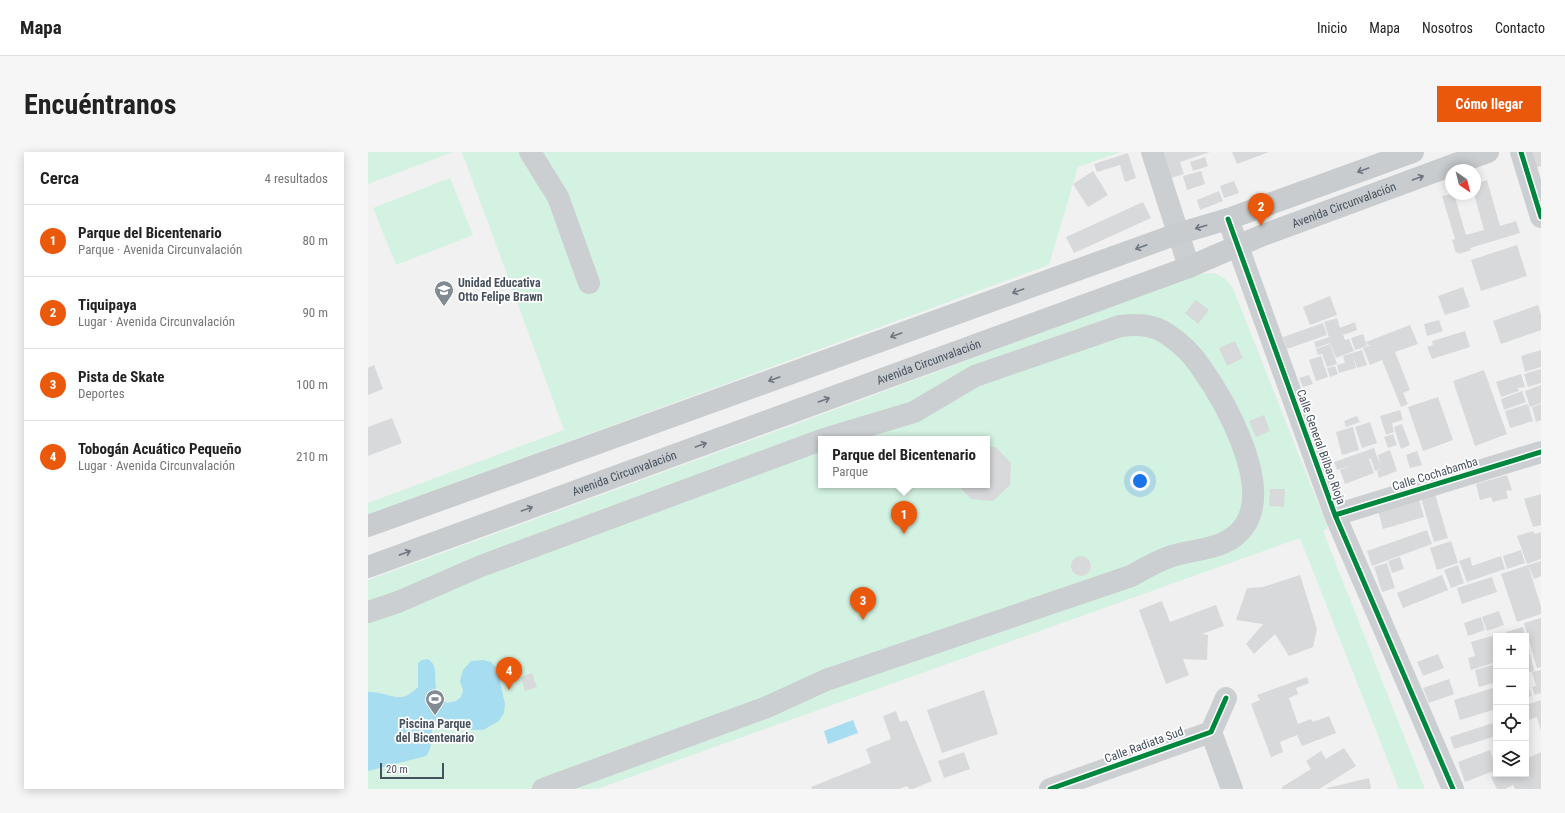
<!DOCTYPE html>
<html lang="es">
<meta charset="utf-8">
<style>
:root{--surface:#fff;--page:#f6f6f6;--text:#222;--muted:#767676;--line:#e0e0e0;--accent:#ea580c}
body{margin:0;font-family:"Roboto Condensed",sans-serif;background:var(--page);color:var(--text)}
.controls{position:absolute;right:12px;bottom:12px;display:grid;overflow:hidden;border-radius:0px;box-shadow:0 2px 10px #0003}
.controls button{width:36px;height:36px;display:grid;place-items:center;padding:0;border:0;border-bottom:1px solid var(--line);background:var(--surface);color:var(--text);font:20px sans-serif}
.compass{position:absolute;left:1077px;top:12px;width:36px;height:36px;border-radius:50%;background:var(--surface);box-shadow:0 2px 10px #0003;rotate:145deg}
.scale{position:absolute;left:12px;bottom:10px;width:64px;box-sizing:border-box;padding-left:4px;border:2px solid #47525f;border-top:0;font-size:11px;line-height:14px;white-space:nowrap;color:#47525f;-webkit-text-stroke:3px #fff;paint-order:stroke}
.you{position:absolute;left:772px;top:329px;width:14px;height:14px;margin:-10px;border:3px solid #fff;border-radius:50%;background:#1a73e8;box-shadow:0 0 0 6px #1a73e833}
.badge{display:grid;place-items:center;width:26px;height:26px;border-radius:50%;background:var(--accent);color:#fff;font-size:13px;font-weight:700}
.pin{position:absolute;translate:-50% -33px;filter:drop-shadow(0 1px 2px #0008)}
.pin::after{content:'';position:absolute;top:21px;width:14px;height:12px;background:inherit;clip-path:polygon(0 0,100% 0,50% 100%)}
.popup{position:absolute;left:450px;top:284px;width:172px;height:52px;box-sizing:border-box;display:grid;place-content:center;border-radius:0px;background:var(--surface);filter:drop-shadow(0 1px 3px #0005);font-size:13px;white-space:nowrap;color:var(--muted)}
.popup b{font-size:15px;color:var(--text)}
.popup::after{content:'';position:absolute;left:50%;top:100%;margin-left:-8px;border:8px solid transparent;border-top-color:var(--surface)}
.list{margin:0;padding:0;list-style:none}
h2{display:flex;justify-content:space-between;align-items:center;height:52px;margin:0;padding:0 16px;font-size:17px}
h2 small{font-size:13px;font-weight:400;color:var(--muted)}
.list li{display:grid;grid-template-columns:26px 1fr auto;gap:12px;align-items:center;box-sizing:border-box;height:72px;padding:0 16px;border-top:1px solid var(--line)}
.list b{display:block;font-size:15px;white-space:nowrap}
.list p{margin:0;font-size:13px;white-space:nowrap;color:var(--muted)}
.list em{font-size:13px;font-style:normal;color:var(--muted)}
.icon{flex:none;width:22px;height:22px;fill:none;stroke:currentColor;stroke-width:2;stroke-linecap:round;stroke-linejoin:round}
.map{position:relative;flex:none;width:1173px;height:637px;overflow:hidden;border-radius:0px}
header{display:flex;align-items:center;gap:24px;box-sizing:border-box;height:56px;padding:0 20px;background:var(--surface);border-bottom:1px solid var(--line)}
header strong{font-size:19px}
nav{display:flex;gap:22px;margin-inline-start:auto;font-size:14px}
.intro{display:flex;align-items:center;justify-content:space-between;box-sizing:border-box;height:96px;padding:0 24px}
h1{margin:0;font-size:28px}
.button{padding:10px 18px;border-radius:0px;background:var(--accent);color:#fff;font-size:14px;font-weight:700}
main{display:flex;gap:24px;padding:0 24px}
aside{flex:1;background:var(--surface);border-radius:0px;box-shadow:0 2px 10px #0003}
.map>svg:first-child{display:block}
</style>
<header>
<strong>Mapa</strong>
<nav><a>Inicio</a><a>Mapa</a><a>Nosotros</a><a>Contacto</a></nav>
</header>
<div class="intro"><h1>Encuéntranos</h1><a class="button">Cómo llegar</a></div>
<main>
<aside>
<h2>Cerca<small>4 resultados</small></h2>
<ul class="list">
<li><span class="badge">1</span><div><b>Parque del Bicentenario</b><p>Parque · Avenida Circunvalación</p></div><em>80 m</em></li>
<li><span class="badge">2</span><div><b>Tiquipaya</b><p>Lugar · Avenida Circunvalación</p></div><em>90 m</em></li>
<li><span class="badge">3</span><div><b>Pista de Skate</b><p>Deportes</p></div><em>100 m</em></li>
<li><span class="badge">4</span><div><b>Tobogán Acuático Pequeño</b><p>Lugar · Avenida Circunvalación</p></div><em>210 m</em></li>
</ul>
</aside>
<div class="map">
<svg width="1173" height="637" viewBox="0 0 1173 637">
<rect width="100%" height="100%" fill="#f1f1f1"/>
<!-- green -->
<path fill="#d4f2e1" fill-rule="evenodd" d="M 0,0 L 85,0 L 0,32 Z
M 94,0 L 753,0 L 710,15 L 681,113 L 0,363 L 0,351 L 196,278 Z
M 82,26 L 105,83 L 28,113 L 5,56 Z
M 846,121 L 856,126 L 864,134 L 960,376 L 955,379 L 1057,637 L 1031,637 L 932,386 L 229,637 L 0,637 L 0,428 L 493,248 L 830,122 ZM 453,287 L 619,287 L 619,333 L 453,333 Z"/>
<!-- water -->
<path fill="#a7ddf1" d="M 60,507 C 76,517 57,536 79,551 L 88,549 L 93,545 L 95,538 L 92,529 L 95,518 L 103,509 L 115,508 L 123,510 L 129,516 L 137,552 L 136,561 L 131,569 L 115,578 L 105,578 L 94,576 L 81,568 L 65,575 C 62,585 65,596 58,604 L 0,619 L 0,540 C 22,539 31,555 50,535 L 50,511 L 54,508 Z
M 485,568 L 490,581 L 460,592 L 456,579 Z"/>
<!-- building -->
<path fill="#d8d9db" d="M 794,0 L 842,0 L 812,10 L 816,22 L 803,26 Z
M 864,0 L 901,0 L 869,12 Z
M 1164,0 L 1173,0 L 1173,14 L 1162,17 Z
M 760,1 L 768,26 L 757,30 L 752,13 L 729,20 L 726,12 Z
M 837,5 L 840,14 L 825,19 L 822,10 Z
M 725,19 L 740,43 L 720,55 L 705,32 Z
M 833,19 L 837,32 L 819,38 L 815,24 Z
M 1119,28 L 1132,74 L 1148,69 L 1152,81 L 1102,96 L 1103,98 L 1091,102 L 1090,100 L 1088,101 L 1084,88 L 1087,87 L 1074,44 L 1086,42 L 1098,83 L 1116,78 L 1106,42 L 1107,32 Z
M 866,29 L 871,41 L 856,46 L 852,34 Z
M 851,39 L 855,49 L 832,58 L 829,48 Z
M 775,50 L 783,66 L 706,101 L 698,85 Z
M 1149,93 L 1159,124 L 1113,139 L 1103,108 Z
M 1095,135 L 1102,155 L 1077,163 L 1070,144 Z
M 962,144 L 969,163 L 942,173 L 935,155 Z
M 828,148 L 841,158 L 830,172 L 817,161 Z
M 1170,153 L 1173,163 L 1173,178 L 1133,192 L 1125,169 Z
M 969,166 L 972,176 L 987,170 L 989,178 L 975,183 L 977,188 L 981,187 L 986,199 L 968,206 L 962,191 L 948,196 L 946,190 L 961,185 L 956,170 Z
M 1071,168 L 1075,179 L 1059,184 L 1056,172 Z
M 955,171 L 959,183 L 919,197 L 915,185 Z
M 1042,173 L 1050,192 L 1027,200 L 1042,238 L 1035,241 L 1040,252 L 1033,255 L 1014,208 L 1002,213 L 995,196 L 1003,193 L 1000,193 L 998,190 Z
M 1097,179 L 1102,195 L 1064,207 L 1059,195 L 1065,193 L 1064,189 Z
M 995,182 L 999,194 L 987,198 L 983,186 Z
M 867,189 L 875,206 L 859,214 L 851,196 Z
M 962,192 L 969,212 L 959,215 L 954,202 L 950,203 L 948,197 Z
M 994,198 L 999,213 L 989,216 L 984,201 Z
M 1173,198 L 1173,215 L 1157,220 L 1153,204 Z
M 984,201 L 988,216 L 971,221 L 969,213 L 977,211 L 975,204 Z
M 953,204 L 960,225 L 948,229 L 941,208 Z
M 6,213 L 15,237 L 0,243 L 0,216 Z
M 967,214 L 970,222 L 962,225 L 959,216 Z
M 1173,217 L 1173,231 L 1160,235 L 1156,222 Z
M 1116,218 L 1139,282 L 1107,294 L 1085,229 Z
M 1153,222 L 1157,235 L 1150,236 L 1151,239 L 1133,245 L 1128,230 Z
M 941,223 L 945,232 L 935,235 L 931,226 Z
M 1173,233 L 1173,251 L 1162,255 L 1157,239 Z
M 1154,239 L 1158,250 L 1136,258 L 1133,247 Z
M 1070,245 L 1085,288 L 1055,299 L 1040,255 Z
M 1160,252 L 1165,269 L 1142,276 L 1137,259 Z
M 1173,252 L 1173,268 L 1168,270 L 1164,255 Z
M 1032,258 L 1035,268 L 1024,271 L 1026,280 L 1018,283 L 1012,264 Z
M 896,263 L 902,279 L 888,285 L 881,269 Z
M 989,264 L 992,270 L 978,275 L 976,269 Z
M 24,266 L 34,291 L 0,304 L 0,275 Z
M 1002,270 L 1009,291 L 994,296 L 987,275 Z
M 1034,272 L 1042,293 L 1033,297 L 1026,275 Z
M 985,275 L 991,298 L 974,303 L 968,280 Z
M 1025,282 L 1029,293 L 1020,296 L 1016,285 Z
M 619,294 L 628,295 L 643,311 L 642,333 L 625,349 L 603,347 L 590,333 L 619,333 Z
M 1006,296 L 1013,315 L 1010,303 L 1022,298 L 1029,319 L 1011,326 L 1009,319 L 1014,316 L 1007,319 L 1003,307 L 1001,307 L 1006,321 L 977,332 L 972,318 L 982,314 L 969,318 L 966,310 Z
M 1049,299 L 1054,313 L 1042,316 L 1038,303 Z
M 1139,323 L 1144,338 L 1138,339 L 1140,346 L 1125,350 L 1123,345 L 1112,348 L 1108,332 Z
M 902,337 L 917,337 L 916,355 L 901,354 Z
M 1067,342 L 1080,386 L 1066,390 L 1053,346 Z
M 1173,342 L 1173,373 L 1165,375 L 1156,347 Z
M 1051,347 L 1056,365 L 1015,377 L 1010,358 Z
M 1059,378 L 1064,392 L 1004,414 L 999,399 Z
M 1165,379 L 1167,382 L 1173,380 L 1173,407 L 1159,412 L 1149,384 Z
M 1083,389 L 1090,411 L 1069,418 L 1062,396 Z
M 1153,398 L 1157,411 L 1139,417 L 1135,404 Z
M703 414a10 10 0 1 1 20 0a10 10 0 1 1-20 0Z
M 1133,404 L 1137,417 L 1099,430 L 1091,409 L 1102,405 L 1104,414 Z
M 1032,405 L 1036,417 L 1024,421 L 1020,409 Z
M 1173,409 L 1173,424 L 1166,427 L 1160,413 Z
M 1019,411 L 1027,436 L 1014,440 L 1006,415 Z
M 1090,413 L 1096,431 L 1083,436 L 1076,418 Z
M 1160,413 L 1173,455 L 1173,462 L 1149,470 L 1133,422 Z
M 932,423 L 949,477 L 945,495 L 921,504 L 907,482 L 886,502 L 878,492 L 895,472 L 868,468 L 879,436 L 895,435 Z
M 1074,423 L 1080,438 L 1035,456 L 1029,441 Z
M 1124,425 L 1129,440 L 1094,452 L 1089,436 Z
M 794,449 L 802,470 L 848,453 L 856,474 L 834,482 L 840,483 L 839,508 L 815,507 L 821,523 L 798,532 L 771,458 Z
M 1131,459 L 1136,473 L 1119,479 L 1114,465 Z
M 1113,465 L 1117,478 L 1100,484 L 1096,471 Z
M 1173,466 L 1173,515 L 1169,516 L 1156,471 Z
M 1155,475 L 1157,484 L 1139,484 L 1138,480 Z
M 1134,481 L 1135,484 L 1128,484 L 1128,510 L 1103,518 L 1100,506 L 1107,504 L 1103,490 Z
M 1158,488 L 1162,500 L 1158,501 Z
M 1070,502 L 1076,516 L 1055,524 L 1049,510 Z
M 1162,502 L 1166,519 L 1158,521 L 1158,503 Z
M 1128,512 L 1128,530 L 1111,535 L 1107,518 Z
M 1173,518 L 1173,541 L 1167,543 L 1164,535 L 1168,534 L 1164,520 Z
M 164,521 L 169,535 L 157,539 L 153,525 Z
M 939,525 L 941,531 L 928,536 L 930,542 L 921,546 L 930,572 L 943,567 L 945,570 L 961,564 L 968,581 L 934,594 L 929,583 L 912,590 L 915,600 L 903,605 L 883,552 L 892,548 L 889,543 Z
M 1081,527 L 1086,542 L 1061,551 L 1055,536 Z
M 1128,535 L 1128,557 L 1092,568 L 1086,548 Z
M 1161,535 L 1164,544 L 1158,546 L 1158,536 Z
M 616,538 L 630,582 L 574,601 L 559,558 Z
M 1173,548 L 1173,579 L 1169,565 L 1158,569 L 1158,553 Z
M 528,559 L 532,570 L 539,568 L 564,629 L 545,637 L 541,637 L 539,634 L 531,637 L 444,637 L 443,635 L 503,611 L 498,597 L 523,587 L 515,564 Z
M 1128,570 L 1128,584 L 1086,597 L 1082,585 Z
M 976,596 L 988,614 L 951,637 L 914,637 L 914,635 L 943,617 L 938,609 L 953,599 L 958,607 Z
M 1122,598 L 1128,618 L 1097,630 L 1090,610 Z
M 596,600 L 602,617 L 576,626 L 570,609 Z
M 1173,600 L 1173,637 L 1147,637 L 1145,633 L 1137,637 L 1129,637 L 1123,625 L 1130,622 L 1158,622 L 1158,607 Z
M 1001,626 L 1003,637 L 959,637 L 959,636 Z"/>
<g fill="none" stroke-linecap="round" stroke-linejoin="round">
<!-- minor -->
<path stroke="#cccfd2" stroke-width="22" d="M 162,0 L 190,45 L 221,131
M 784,0 L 821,115
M 1153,0 L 1173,65
M 860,67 L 967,363 L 1085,637
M 967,363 L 1173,300
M 0,460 L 30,450 L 113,414 L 453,288
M 843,580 L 864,637
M 175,637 L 399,555 L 458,528 L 763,424 C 777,416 789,409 804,404 C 830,396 861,398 877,373 C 904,332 857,249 832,214 C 824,202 811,190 799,182 C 785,172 769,172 752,174 L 607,224 L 546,260 L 456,287
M 682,637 L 843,580 L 858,546"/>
<!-- major -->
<g stroke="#c8cccf" stroke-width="22">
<path d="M 0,374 L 809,82 L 860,67 L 1045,0"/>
<path id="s1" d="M 0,415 L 821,115 L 895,83 L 1120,0"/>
</g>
<!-- cycleway casing -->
<g stroke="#fff" stroke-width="8">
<path id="cycleway" d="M 1153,0 L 1173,65
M 860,67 L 967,363 L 1085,637
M 967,363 L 1173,300
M 682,637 L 843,580 L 858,546"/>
</g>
<!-- cycleway -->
<use href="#cycleway" stroke="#00873e" stroke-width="5"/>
</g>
<!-- one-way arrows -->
<defs><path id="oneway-shaft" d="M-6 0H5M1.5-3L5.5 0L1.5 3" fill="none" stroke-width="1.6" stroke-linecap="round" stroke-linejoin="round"/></defs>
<g stroke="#6e7781">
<use href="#oneway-shaft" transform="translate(995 18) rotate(160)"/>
<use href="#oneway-shaft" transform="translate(1050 26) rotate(-20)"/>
<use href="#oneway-shaft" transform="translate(833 75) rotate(164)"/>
<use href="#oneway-shaft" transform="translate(773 95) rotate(160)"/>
<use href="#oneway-shaft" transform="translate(650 139) rotate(160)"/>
<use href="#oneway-shaft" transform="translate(528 183) rotate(160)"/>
<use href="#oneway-shaft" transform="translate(406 227) rotate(160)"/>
<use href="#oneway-shaft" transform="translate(456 248) rotate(-20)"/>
<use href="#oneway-shaft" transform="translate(333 293) rotate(-20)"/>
<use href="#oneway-shaft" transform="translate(159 357) rotate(-20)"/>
<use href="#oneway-shaft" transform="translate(37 401) rotate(-20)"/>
</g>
<!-- icons -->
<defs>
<g id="school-pin" transform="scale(1)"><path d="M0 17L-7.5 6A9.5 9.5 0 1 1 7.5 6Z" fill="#828a92" stroke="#fff"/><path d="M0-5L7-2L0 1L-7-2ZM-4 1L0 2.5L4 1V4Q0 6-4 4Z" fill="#fff"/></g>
<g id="stadium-pin" transform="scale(1)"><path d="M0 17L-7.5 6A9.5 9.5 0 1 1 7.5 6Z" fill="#828a92" stroke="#fff"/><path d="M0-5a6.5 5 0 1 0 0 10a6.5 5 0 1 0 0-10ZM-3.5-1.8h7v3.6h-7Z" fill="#fff"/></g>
</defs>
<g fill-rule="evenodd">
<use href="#school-pin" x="76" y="138"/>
<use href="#stadium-pin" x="67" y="547"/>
</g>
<g text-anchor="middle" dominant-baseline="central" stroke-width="3.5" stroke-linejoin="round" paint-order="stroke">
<!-- street labels -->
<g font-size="12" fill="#47525f" stroke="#fff">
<text stroke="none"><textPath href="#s1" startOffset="1041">Avenida Circunvalación</textPath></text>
<text stroke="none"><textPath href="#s1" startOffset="597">Avenida Circunvalación</textPath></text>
<text transform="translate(953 295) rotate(70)">Calle General Bilbao Rioja</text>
<text stroke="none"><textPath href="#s1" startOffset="273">Avenida Circunvalación</textPath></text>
<text transform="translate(1067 322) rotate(-17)">Calle Cochabamba</text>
<text transform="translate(776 593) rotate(-20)">Calle Radiata Sud</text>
</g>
<!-- poi labels -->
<g font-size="12" font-weight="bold" fill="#47525f" stroke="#fff" text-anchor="start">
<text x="90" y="131">Unidad Educativa<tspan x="90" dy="14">Otto Felipe Brawn</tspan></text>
<text x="67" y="572" text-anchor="middle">Piscina Parque<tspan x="67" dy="14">del Bicentenario</tspan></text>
</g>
</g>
</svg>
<div class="controls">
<button>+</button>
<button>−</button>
<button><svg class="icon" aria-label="locate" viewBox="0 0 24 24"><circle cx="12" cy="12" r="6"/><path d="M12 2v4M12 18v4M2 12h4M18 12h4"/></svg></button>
<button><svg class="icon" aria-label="layers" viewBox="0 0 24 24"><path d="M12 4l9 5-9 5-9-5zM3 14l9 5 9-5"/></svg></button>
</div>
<svg class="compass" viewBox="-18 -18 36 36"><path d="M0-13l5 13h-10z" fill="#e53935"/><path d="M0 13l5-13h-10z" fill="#767676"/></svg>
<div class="scale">20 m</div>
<div class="you"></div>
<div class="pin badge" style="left:536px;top:382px">1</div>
<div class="popup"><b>Parque del Bicentenario</b>Parque</div>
<div class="pin badge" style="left:893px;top:74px">2</div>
<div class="pin badge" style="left:495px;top:468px">3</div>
<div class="pin badge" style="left:141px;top:538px">4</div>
</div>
</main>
